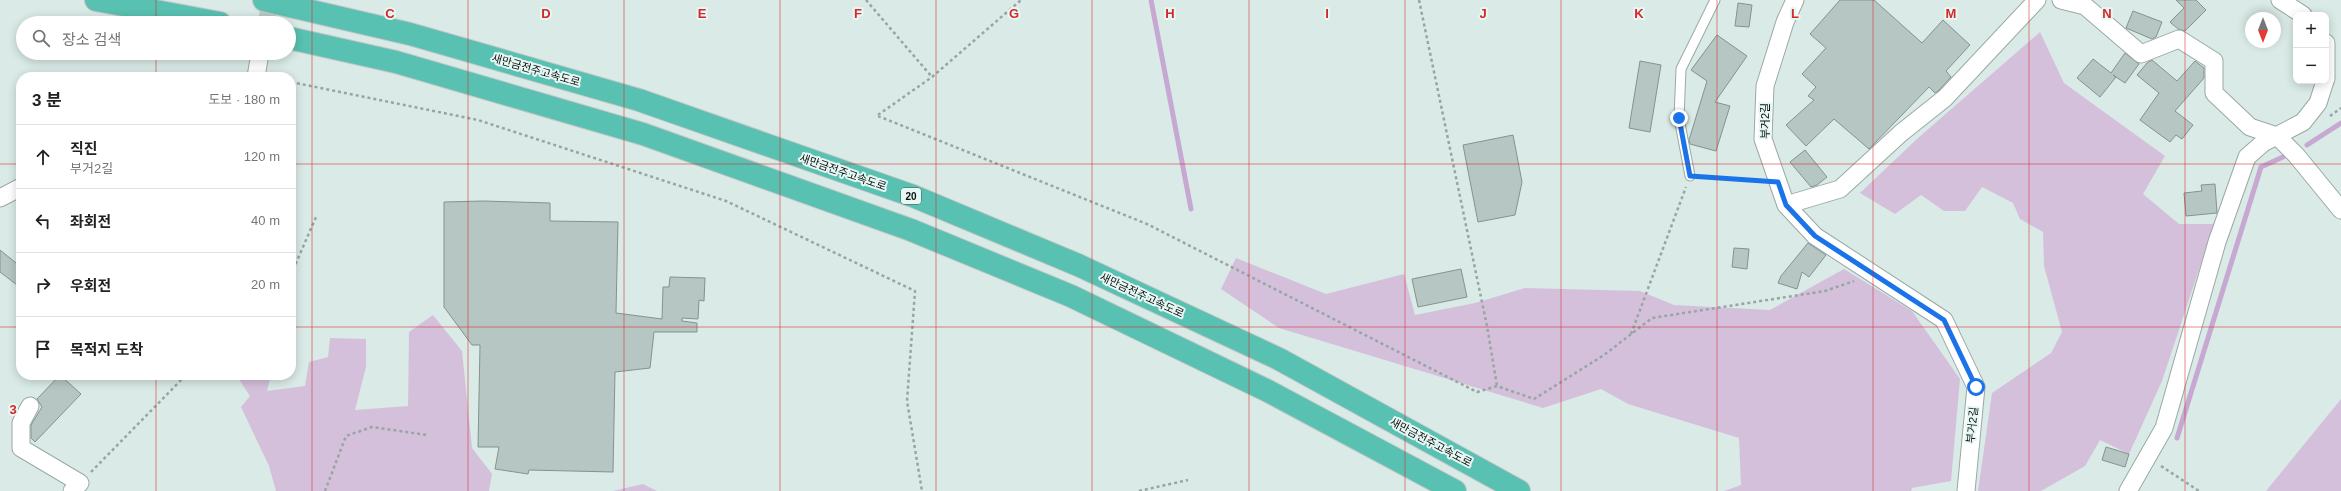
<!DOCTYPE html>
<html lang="ko">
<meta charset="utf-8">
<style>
:root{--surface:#fff;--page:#f6f6f6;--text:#222;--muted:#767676;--line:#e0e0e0}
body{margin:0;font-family:Arial,"Noto Sans KR",sans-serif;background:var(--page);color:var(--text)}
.controls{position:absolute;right:12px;top:12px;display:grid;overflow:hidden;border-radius:8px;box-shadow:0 2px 10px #0003}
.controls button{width:36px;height:36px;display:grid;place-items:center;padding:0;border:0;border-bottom:1px solid var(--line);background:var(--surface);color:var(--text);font:20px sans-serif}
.compass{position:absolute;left:2245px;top:12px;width:36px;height:36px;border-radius:50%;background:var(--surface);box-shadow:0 2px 10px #0003;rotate:180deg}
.stop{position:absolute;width:12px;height:12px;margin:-9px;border:3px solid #1a73e8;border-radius:50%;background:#fff}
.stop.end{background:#1a73e8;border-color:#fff;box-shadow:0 1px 4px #0008}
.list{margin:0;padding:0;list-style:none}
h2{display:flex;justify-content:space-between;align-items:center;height:52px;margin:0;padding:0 16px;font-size:17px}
h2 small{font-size:13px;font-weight:400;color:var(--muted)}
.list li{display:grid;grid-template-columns:26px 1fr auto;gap:12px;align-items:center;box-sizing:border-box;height:64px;padding:0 16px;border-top:1px solid var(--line)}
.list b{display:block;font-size:15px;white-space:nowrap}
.list p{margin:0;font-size:13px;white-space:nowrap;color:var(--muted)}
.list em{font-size:13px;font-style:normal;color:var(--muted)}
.icon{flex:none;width:22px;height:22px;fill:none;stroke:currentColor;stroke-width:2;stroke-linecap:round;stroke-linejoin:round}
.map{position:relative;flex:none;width:2341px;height:491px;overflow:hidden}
.search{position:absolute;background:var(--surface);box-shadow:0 2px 10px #0003;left:16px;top:16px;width:280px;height:44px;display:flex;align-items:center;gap:10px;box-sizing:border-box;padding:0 14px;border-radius:22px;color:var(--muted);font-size:15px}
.panel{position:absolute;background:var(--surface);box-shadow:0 2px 10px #0003;left:16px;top:72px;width:280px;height:308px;border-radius:16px}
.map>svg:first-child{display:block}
</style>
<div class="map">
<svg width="2341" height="491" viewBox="0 0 2341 491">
<rect width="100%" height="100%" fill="#d9eae7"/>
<!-- green -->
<path fill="#d5c0dc" d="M 2040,32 L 2064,83 L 2165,156 L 2143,194 L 2179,224 L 2214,224 L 2162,381 L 2129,454 L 2100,440 L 2085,466 L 2041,491 L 1978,491 L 1992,393 L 2051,353 L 2062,332 L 2044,266 L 2043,232 L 2020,219 L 2013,203 L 1982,187 L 1965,211 L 1944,211 L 1921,195 L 1895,214 L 1860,193 L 1918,138 Z
M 1236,258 L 1326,294 L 1404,274 L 1415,315 L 1475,303 L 1525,288 L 1640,291 L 1674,305 L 1770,310 L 1844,269 L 1912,311 L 1960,379 L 1951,481 L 1912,488 L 1911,491 L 1724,491 L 1741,485 L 1739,438 L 1628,404 L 1601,389 L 1543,408 L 1279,328 L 1221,289 Z
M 433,315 L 462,351 L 472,448 L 492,474 L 489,491 L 276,491 L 269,466 L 241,407 L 250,396 L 238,378 L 240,375 L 271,375 L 267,391 L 305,386 L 309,362 L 328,357 L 330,338 L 366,339 L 366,367 L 355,410 L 408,406 L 409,332 Z
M 2341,399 L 2341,491 L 2266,491 Z
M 643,484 L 657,491 L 613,491 Z"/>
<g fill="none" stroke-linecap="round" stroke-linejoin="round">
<!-- stream -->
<path stroke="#c7a8d2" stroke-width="5" d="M 1151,0 L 1191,209
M 2307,145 L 2341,123
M 2177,438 L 2261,167 L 2283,157"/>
</g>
<!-- building -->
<path fill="#b6c6c3" stroke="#849390" d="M 1840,0 L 1874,0 L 1922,43 L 1943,20 L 1970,45 L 1946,71 L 1951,77 L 1938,91 L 1935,93 L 1929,87 L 1869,149 L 1834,119 L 1806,146 L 1786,125 L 1814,100 L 1808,96 L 1816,87 L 1802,74 L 1826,48 L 1810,34 Z
M 2176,0 L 2196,0 L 2206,10 L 2185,31 L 2178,29 L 2170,22 L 2184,8 Z
M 1738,3 L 1752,5 L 1749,27 L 1735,26 Z
M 2133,11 L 2162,22 L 2156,37 L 2152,39 L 2126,28 Z
M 1717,35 L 1747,56 L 1715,102 L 1730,106 L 1716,151 L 1690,144 L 1689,140 L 1707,81 L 1691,70 Z
M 2125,53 L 2139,64 L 2125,83 L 2113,75 L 2116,77 L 2100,97 L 2077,78 L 2093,59 L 2111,73 Z
M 2152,60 L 2177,81 L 2195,61 L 2204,68 L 2204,78 L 2175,111 L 2193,125 L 2182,139 L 2176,135 L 2170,142 L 2140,120 L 2159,93 L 2137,75 L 2147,63 Z
M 1640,61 L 1661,65 L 1650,132 L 1629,128 Z
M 1513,135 L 1522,182 L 1515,215 L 1478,222 L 1463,145 Z
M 1805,150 L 1827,177 L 1817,185 L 1811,187 L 1790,162 Z
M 2215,184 L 2217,213 L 2186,216 L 2184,193 L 2202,191 L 2201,185 Z
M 483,201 L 550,203 L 550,221 L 618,222 L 616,313 L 662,319 L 663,287 L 669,287 L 670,277 L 705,278 L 704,301 L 699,300 L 698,319 L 682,318 L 682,321 L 697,323 L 697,332 L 654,332 L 650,368 L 615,372 L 613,472 L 529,470 L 528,474 L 495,469 L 499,447 L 478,447 L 480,345 L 472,345 L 444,307 L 444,202 Z
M 1808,243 L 1826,255 L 1809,277 L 1802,272 L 1797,289 L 1778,283 L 1781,276 Z
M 1734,248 L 1749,249 L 1747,269 L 1732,267 Z
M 0,250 L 21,267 L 21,288 L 0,272 Z
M 1461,269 L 1467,297 L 1418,307 L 1412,279 Z
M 60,375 L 81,394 L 35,442 L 31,438 L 31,425 L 42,407 L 37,399 Z
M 2106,447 L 2129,454 L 2125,467 L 2102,460 Z"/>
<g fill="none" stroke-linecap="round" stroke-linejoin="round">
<!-- street-tunnel -->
<path stroke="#bac9c7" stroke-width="17" stroke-dasharray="17 8" stroke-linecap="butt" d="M 266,23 L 271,0"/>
<!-- lane casing -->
<g stroke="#99a9a6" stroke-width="11">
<path id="lane" d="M 1690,176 L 1679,118 L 1681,69 L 1715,0"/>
</g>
<!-- street casing -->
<g stroke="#99a9a6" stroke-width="19">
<path id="street" d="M 1795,0 L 1785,22 L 1765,86 L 1763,139 L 1786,205 L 1815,236 L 1944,320 L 1976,387 L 1966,491
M 2061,0 L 2085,6 L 2141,54 L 2179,39 L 2214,61 L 2214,93 L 2250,127 L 2277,136 L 2296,155 L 2341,210
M 2280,0 L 2303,15
M 2326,43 L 2326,79
M 256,77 L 260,53
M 0,198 L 21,187
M 1786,205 L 1840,189 L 1901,133 L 1945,98 L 2037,0
M 30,406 L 21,423 L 21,448 L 80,483 L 72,491
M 2128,491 L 2164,428 L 2217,242 L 2247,157 L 2263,143 L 2303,122 L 2318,103 L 2325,81"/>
</g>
<!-- highway casing -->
<g stroke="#c4c6c5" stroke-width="24">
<path id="highway" d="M 96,0 L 220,23
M 264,0 L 410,34 L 639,100 L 913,196 L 1078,265 L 1279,359 L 1519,491
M 289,38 L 396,62 L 643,134 L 911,230 L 1071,296 L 1268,391 L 1455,491"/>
</g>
<!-- path -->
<path stroke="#98a5a2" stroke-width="2.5" stroke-dasharray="3 3" stroke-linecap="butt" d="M 866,0 L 932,77
M 1419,0 L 1487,326 L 1497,386
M 291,82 L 478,120 L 726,201 L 915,291 L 907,401 L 922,491
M 878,115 L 932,77 L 1021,0
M 878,116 L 1147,224 L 1477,392 L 1497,386 L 1534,399 L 1604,355 L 1652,318 L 1825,291 L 1854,281
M 2330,116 L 2341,108
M 1701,176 L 1760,181
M 291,268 L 296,263 L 316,217
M 1631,334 L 1686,187
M 2161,466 L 2199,491
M 91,472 L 186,375
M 325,491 L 346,436 L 372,427 L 427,435
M 1139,491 L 1188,480"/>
<!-- lane -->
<use href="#lane" stroke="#fff" stroke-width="9"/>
<!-- street -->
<use href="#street" stroke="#fff" stroke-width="17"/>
<!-- highway -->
<use href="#highway" stroke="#58c1b1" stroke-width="22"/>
</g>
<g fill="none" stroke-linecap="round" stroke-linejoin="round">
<!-- route -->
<path stroke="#1a73e8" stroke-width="5" d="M 1679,118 L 1690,176 L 1778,182 L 1786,205 L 1815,236 L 1944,320 L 1976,387"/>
</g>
<!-- grid -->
<path fill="none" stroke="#d62828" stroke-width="1" stroke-opacity="0.55" d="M 156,0 L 156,23M 312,0 L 312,491M 468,0 L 468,491M 624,0 L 624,491M 780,0 L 780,491M 936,0 L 936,491M 1092,0 L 1092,491M 1249,0 L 1249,491M 1405,0 L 1405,491M 1561,0 L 1561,491M 1717,0 L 1717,491M 1873,0 L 1873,491M 2029,0 L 2029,491M 2185,0 L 2185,491M 156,53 L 156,77M 0,164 L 21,164M 291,164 L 2341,164M 0,327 L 21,327M 291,327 L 2341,327M 156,375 L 156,491"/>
<g text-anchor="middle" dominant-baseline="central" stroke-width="4" stroke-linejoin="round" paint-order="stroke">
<!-- shield labels -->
<rect fill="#e6f7f4" stroke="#4d5554" stroke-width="1" x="901" y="188" width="20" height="16" rx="3"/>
<g font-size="10" font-weight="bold" fill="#0b100f">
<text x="911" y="196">20</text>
</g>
<!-- street labels -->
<g font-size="11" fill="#0b100f" stroke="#e6f7f4">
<text transform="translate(536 70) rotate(16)">새만금전주고속도로</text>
<text transform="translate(1765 121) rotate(-90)">부거2길</text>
<text transform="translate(843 172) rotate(19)">새만금전주고속도로</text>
<text transform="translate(1142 295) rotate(25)">새만금전주고속도로</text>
<text transform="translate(1972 425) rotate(-84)">부거2길</text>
<text transform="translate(1431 442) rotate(28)">새만금전주고속도로</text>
</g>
</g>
<g font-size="13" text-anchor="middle" font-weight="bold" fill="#d62828" stroke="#e6f7f4" stroke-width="4" stroke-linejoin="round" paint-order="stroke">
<text x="390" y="18">C</text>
<text x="546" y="18">D</text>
<text x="702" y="18">E</text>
<text x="858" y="18">F</text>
<text x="1014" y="18">G</text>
<text x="1170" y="18">H</text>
<text x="1327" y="18">I</text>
<text x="1483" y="18">J</text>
<text x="1639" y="18">K</text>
<text x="1795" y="18">L</text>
<text x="1951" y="18">M</text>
<text x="2107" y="18">N</text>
<text x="13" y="414">3</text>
</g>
</svg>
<div class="controls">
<button>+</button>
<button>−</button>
</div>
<svg class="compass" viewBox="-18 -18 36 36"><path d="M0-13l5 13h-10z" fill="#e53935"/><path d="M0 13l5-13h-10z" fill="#767676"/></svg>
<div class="stop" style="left:1976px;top:387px"></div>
<div class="stop end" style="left:1679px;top:118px"></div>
<div class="search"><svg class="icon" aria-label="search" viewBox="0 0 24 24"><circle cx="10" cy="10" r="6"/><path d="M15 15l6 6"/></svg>장소 검색</div>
<section class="panel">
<h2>3 분<small>도보 · 180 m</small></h2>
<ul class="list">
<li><svg class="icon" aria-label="ahead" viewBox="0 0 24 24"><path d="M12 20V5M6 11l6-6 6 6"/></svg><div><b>직진</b><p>부거2길</p></div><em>120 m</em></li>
<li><svg class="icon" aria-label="left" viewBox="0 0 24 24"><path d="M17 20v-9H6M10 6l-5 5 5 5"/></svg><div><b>좌회전</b></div><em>40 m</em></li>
<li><svg class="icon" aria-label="right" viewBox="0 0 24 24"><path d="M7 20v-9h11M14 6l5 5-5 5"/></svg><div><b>우회전</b></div><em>20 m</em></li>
<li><svg class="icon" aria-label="arrive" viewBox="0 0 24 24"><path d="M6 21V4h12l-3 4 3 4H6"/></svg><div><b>목적지 도착</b></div></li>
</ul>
</section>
</div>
